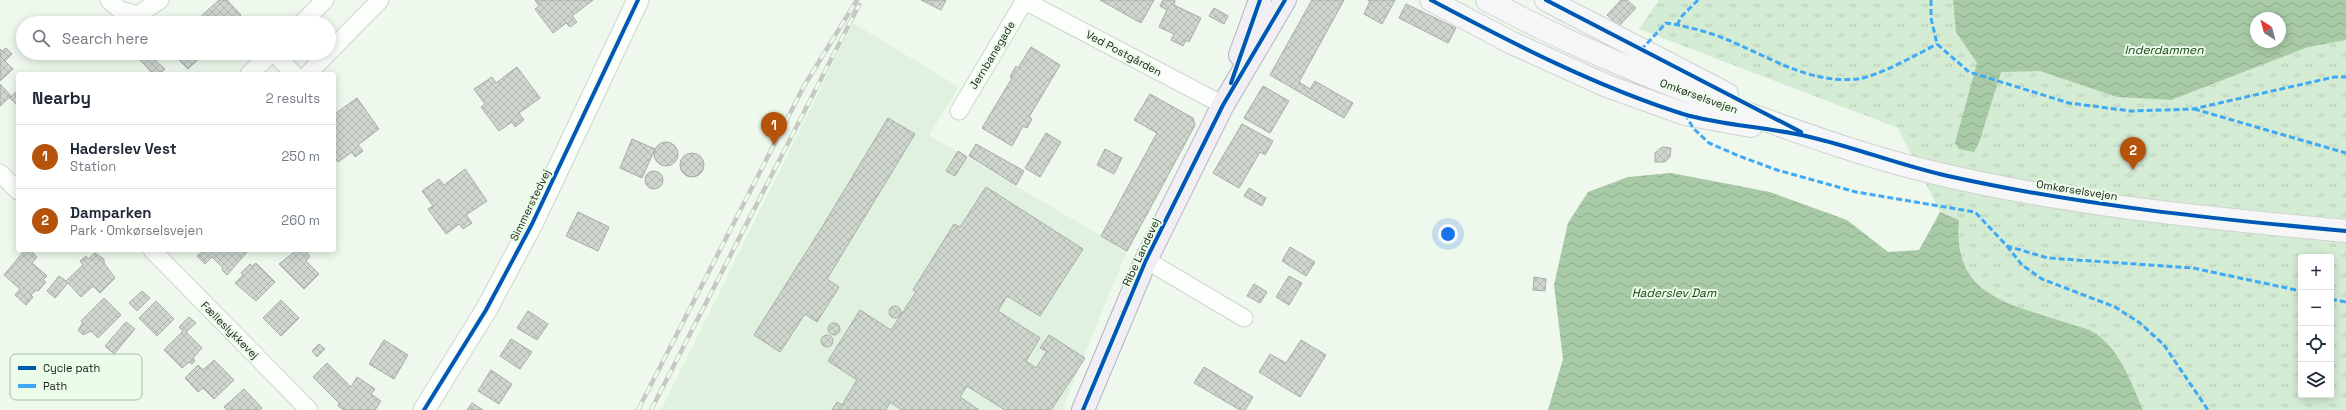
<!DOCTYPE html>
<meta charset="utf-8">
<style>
:root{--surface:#fff;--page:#f6f6f7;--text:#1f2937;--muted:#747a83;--line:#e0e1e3;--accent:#b45309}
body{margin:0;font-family:"Space Grotesk",sans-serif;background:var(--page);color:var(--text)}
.controls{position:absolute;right:12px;bottom:12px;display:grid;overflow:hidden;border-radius:4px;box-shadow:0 2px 10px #0003}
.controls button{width:36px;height:36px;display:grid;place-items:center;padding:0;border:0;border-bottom:1px solid var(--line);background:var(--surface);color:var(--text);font:20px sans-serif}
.compass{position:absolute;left:2250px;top:12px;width:36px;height:36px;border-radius:50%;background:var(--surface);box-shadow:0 2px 10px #0003;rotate:324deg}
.you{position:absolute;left:1448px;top:234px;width:14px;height:14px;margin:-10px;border:3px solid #fff;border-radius:50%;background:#1a73e8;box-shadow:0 0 0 6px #1a73e833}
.badge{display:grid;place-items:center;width:26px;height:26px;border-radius:50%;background:var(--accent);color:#fff;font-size:13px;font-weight:700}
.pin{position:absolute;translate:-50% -33px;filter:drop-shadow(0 1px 2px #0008)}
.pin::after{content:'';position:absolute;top:21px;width:14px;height:12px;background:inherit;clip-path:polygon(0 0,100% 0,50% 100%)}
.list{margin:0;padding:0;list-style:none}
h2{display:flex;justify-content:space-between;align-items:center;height:52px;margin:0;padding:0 16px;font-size:17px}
h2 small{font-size:13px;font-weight:400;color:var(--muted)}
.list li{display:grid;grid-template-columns:26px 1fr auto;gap:12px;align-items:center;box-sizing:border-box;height:64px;padding:0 16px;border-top:1px solid var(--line)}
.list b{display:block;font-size:15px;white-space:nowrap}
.list p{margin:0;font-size:13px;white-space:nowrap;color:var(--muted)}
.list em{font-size:13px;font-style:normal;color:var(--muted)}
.icon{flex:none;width:22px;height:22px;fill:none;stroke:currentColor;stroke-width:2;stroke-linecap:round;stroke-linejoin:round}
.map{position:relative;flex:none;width:2346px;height:410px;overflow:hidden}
.search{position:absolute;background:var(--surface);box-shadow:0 2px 10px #0003;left:16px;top:16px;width:320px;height:44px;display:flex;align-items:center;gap:10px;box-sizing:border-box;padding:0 14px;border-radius:22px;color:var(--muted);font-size:15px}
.panel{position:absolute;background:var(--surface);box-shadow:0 2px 10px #0003;left:16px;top:72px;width:320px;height:180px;border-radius:4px}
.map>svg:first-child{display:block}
</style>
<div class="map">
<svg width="2346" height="410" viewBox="0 0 2346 410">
<defs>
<pattern id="park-tufts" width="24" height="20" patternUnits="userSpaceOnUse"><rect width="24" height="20" fill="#d5ecd4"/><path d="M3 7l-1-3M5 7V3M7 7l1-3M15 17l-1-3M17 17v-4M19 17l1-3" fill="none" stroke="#b6cab5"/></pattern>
<pattern id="water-waves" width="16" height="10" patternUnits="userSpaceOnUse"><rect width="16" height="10" fill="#a8caa6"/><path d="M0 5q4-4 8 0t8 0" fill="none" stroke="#90ad8e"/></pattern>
<pattern id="building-cross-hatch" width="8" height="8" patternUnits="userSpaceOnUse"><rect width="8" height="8" fill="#ced6ce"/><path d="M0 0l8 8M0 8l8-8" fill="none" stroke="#b0b7b0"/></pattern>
</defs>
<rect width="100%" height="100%" fill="#eef8ed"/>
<!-- built -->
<path fill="#e0f1df" d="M 853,23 L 959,87 L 929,135 L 1127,251 L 1062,410 L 661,410 Z"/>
<!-- park -->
<path fill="url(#park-tufts)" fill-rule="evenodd" d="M 1659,0 L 2346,0 L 2346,410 L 2143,410 C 2131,385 2120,349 2095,333 C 2088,328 2075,326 2067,323 C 2009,303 1952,297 1959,220 L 1940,212 L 1898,128 L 1639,29 ZM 2256,18 L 2280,18 L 2280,42 L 2256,42 ZM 2301,257 L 2331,257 L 2331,395 L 2301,395 Z"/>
<!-- water -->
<path fill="url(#water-waves)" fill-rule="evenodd" d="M 1953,0 L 2346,0 L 2346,40 L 2308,47 L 2171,100 L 2117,97 L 2040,71 L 2001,72 L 1979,143 L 1974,152 L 1959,149 L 1955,143 L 1977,63 L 1956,32 ZM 2256,18 L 2280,18 L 2280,42 L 2256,42 Z
M 1671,173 L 1770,192 L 1847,220 L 1888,252 L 1919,250 L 1940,212 L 1959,220 C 1952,297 2009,303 2067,323 C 2075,326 2088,328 2095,333 C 2120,349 2132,385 2143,410 L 1548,410 L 1563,359 L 1554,285 L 1568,223 L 1588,192 L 1628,177 Z"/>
<!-- building -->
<path fill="url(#building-cross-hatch)" stroke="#a6ada5" d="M 219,0 L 227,0 L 241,15 L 232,23 L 204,23 L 199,18 Z
M 535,0 L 593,0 L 572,16 L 577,22 L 570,27 L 566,23 L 553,33 L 535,9 L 539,6 Z
M 921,0 L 946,0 L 941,10 Z
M 1100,0 L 1154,0 L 1141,23 Z
M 1163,0 L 1175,0 L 1174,5 L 1201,18 L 1189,42 L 1186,40 L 1183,46 L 1171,40 L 1174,34 L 1159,27 L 1167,10 L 1160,6 Z
M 1312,0 L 1344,0 L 1299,82 L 1310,89 L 1315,81 L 1353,103 L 1344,118 L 1270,75 Z
M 1368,0 L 1395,0 L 1382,24 L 1364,14 L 1370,1 Z
M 1621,0 L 1627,0 L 1636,8 L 1619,26 L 1607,15 Z
M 1406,4 L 1456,28 L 1448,43 L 1399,18 Z
M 1214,8 L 1228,16 L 1224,24 L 1209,16 Z
M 1031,47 L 1060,65 L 1029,117 L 1032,119 L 1027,128 L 1023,126 L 1012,146 L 982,128 L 1012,78 L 1010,77 L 1016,66 L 1018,68 Z
M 6,48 L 12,54 L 5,61 L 13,69 L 0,81 L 0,49 L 2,51 Z
M 147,53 L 165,69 L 160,74 L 153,74 L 140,60 Z
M 172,53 L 205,53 L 188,69 Z
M 517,67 L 540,98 L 519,113 L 524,120 L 515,127 L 512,122 L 499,131 L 481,107 L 485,104 L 474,89 L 492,77 L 496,83 Z
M 0,84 L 11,96 L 0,106 Z
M 1263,86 L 1289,101 L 1270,133 L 1244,118 Z
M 18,90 L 18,104 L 17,105 L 10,98 Z
M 1150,94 L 1193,118 L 1195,125 L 1127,251 L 1101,236 L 1157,133 L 1134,120 Z
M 357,98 L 379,129 L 358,145 L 363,151 L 355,157 L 352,152 L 338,162 L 334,157 L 334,111 L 336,113 Z
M 888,118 L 915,134 L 827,279 L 839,287 L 817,322 L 805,314 L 780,352 L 754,335 L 824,224 Z
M 1242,124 L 1273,141 L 1265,155 L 1260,152 L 1239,188 L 1213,173 Z
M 1046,133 L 1061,142 L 1040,177 L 1025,168 Z
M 632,139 L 655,149 L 642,178 L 620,168 Z
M654 154a12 12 0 1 1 24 0a12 12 0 1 1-24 0Z
M 976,144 L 1024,171 L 1016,185 L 969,156 Z
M 1662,147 L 1671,148 L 1670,157 L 1665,162 L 1655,162 L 1655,153 Z
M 1105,149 L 1122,158 L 1114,174 L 1097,165 Z
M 958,151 L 967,157 L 955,176 L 946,171 Z
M680 165a12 12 0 1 1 24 0a12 12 0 1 1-24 0Z
M 465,169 L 487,201 L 466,215 L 472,223 L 463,229 L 459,224 L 446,234 L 428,209 L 433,206 L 422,191 L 439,179 L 444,185 Z
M645 180a9 9 0 1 1 18 0a9 9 0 1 1-18 0Z
M 986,187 L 1083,249 L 1040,316 L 1007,296 L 998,311 L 1040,338 L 1026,361 L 1036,368 L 1047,351 L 1040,348 L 1049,335 L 1085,358 L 1051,410 L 1005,410 L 967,386 L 960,397 L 979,410 L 902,410 L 890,402 L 886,410 L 832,410 L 837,402 L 842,405 L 857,380 L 828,361 L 860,310 L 891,330 L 916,292 L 913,290 L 954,224 L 960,227 Z
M 1249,188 L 1266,198 L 1262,206 L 1244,196 Z
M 578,212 L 609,227 L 598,251 L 566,236 Z
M 1290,247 L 1315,262 L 1306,276 L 1282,261 Z
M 25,250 L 30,250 L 37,257 L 32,263 L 47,276 L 43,280 L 46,282 L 38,291 L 36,290 L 31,295 L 33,297 L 26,305 L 15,295 L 20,289 L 4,275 Z
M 204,250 L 247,250 L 248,251 L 227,275 L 222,270 L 223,268 L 212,257 L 205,264 L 197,256 Z
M 297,250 L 309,251 L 307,253 L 310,256 L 306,261 L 319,274 L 304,289 L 279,264 Z
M 95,253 L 104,259 L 104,263 L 115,278 L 100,293 L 93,286 L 81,297 L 68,283 L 55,298 L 47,291 L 59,276 L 66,281 L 83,265 L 80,261 L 86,256 L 88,259 Z
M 256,263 L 275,282 L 256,301 L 235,283 L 243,275 L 241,273 L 250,264 L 252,266 Z
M 1289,276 L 1302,283 L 1289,305 L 1276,297 Z
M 1534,277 L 1546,279 L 1545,291 L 1533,290 Z
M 1254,284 L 1267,292 L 1260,303 L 1247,296 Z
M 142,291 L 150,298 L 137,311 L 129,303 Z
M 104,298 L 121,315 L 98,338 L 91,331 L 83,335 L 78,330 L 83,323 L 81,321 Z
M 281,300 L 299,318 L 281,336 L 263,318 Z
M 156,301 L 174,319 L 157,336 L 139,318 Z
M889 312a6 6 0 1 1 12 0a6 6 0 1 1-12 0Z
M 528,311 L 548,324 L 537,340 L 517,328 Z
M 189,317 L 196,323 L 186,332 L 202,348 L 193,358 L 195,361 L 192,364 L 189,362 L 182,368 L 164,350 L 183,331 L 179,327 Z
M 126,322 L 135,329 L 114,354 L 105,346 Z
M828 329a6 6 0 1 1 12 0a6 6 0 1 1-12 0Z
M821 341a6 6 0 1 1 12 0a6 6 0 1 1-12 0Z
M 511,339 L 532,352 L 520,369 L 500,356 Z
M 384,340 L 408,355 L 394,379 L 369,364 Z
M 1301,340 L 1326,355 L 1300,397 L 1259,372 L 1270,354 L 1286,363 Z
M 319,344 L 325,349 L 317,357 L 312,351 Z
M 214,360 L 234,380 L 214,399 L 203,388 L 198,392 L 185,378 L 198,365 L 203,370 Z
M 327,363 L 351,387 L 357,377 L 375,389 L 371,394 L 381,401 L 375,410 L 344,410 L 338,406 L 339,403 L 313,377 Z
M 1204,367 L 1253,397 L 1245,410 L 1240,410 L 1194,383 Z
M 491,370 L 512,384 L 499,404 L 478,391 Z
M 244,389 L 262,408 L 260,410 L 227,410 L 224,407 Z
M 472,403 L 483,410 L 467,410 Z"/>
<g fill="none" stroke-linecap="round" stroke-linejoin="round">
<!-- minor casing -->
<g stroke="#cdd5cd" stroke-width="19">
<path id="minor" d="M 109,0 L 120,10 L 138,15 L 160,0
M 1025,1 L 1223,105
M 302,23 L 325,0
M 329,52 L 380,0
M 274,53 L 294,74
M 249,74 L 272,53
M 308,74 L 328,53
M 959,111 L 1025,0
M 0,173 L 18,191
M 152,250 L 309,410
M 1146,260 L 1244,318"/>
</g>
<!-- tertiary casing -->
<g stroke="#cdd5cd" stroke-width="23">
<path id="tertiary" d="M 424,410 L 486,310 L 532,224 L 638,0"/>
</g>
<!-- secondary casing -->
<g stroke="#cdd5cd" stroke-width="24">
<path id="secondary" d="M 1431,0 L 1510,42 L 1607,86 L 1685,114 L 1751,126
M 1487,0 C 1572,46 1653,79 1743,112 C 1804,134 1867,157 1931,172 C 2067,205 2208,218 2346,231
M 1546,0 L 1727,94"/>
</g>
<!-- primary casing -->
<g stroke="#b6b3bd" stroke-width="24">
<path id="primary" d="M 1240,55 L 1260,0
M 1083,410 L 1146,260 L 1223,105 L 1285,0"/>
</g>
<!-- minor -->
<use href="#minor" stroke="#fcfefc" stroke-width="17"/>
<!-- tertiary -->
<use href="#tertiary" stroke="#fcfefc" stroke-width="21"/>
<!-- secondary -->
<use href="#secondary" stroke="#f6f6f8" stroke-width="22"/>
<!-- primary -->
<use href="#primary" stroke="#f1eef5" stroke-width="22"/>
<!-- rail casing -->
<g stroke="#c5c8c5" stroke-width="4.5">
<path id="rail" d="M 638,410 L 804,86 L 857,0
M 651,410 L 859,5"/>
</g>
<!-- rail -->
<use href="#rail" stroke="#ebfce9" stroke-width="3" stroke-dasharray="9" stroke-linecap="butt"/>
<!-- quiet -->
<path stroke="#3fa9f5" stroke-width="3" stroke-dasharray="6 3" stroke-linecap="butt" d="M 1931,0 L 1931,18 L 1937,44 L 1969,72 L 2069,103 L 2131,111 L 2193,109 L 2334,77 L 2346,77
M 1677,25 L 1682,16 L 1698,0
M 1641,50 L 1666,23 C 1686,26 1709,32 1728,40 C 1769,57 1810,84 1857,79 C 1877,77 1918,54 1937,44
M 2194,109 L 2346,153
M 1685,114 L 1693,128 L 1709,143 L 1739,156 L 1777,170 L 1856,192 L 1975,212 L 2007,246 L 2048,258 L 2193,268 L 2301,291
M 2007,246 L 2022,265 L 2042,279 L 2115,307 L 2140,323 L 2164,345 L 2208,410
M 2331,299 L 2346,302"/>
<!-- cycleway casing -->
<g stroke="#ebfce9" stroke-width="6">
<path id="cycleway" d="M 1431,0 C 1512,43 1595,86 1683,114 C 1724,126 1769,127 1810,137 C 1857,148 1902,166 1948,176 C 2079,205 2213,219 2346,231
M 1546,0 L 1801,132
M 1231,83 L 1260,0
M 424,410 L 486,310 L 532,224 L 638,0
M 1083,410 L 1146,260 L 1223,105 L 1285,0"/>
</g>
<!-- cycleway -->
<use href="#cycleway" stroke="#0057b8" stroke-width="4"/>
</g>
<g text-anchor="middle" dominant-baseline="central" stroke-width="4" stroke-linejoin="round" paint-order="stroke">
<!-- street labels -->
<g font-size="11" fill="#181f18" stroke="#ebfce9">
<text transform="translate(1124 53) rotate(28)">Ved Postgården</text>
<text transform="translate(992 55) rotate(-59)">Jernbanegade</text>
<text transform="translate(1699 96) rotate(20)">Omkørselsvejen</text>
<text transform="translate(2077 190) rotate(9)">Omkørselsvejen</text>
<text transform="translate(530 205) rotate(-64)">Simmerstedvej</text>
<text transform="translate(1141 252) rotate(-65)">Ribe Landevej</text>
<text transform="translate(230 330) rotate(45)">Fælleslykkevej</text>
</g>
<!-- water labels -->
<g font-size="12" font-style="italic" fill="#103e10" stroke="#ebfce9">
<text x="2164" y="50">Inderdammen</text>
<text x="1674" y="293">Haderslev Dam</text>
</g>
</g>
<!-- legend -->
<rect x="10" y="354" width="132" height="46" rx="6" fill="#ebfce9" stroke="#acbaaa" stroke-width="1"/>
<rect x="18" y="366" width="18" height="4" fill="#0057b8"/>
<rect x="18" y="384" width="18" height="4" fill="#3fa9f5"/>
<g font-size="11" fill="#181f18">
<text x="43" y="372">Cycle path</text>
<text x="43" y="390">Path</text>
</g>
</svg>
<div class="controls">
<button>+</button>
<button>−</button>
<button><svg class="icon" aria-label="locate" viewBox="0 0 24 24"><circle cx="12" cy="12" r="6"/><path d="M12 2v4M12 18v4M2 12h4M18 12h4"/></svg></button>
<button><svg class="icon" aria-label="layers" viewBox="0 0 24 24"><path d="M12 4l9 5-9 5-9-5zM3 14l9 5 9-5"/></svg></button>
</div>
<svg class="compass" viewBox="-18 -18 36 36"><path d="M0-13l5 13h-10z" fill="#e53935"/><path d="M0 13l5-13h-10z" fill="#747a83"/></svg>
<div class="you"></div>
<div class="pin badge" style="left:774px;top:145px">1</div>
<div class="pin badge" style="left:2133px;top:170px">2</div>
<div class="search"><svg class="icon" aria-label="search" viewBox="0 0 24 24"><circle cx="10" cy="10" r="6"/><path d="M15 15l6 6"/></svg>Search here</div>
<section class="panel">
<h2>Nearby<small>2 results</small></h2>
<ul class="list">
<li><span class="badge">1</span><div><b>Haderslev Vest</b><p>Station</p></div><em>250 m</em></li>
<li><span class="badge">2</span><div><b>Damparken</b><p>Park · Omkørselsvejen</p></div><em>260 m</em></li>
</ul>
</section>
</div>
